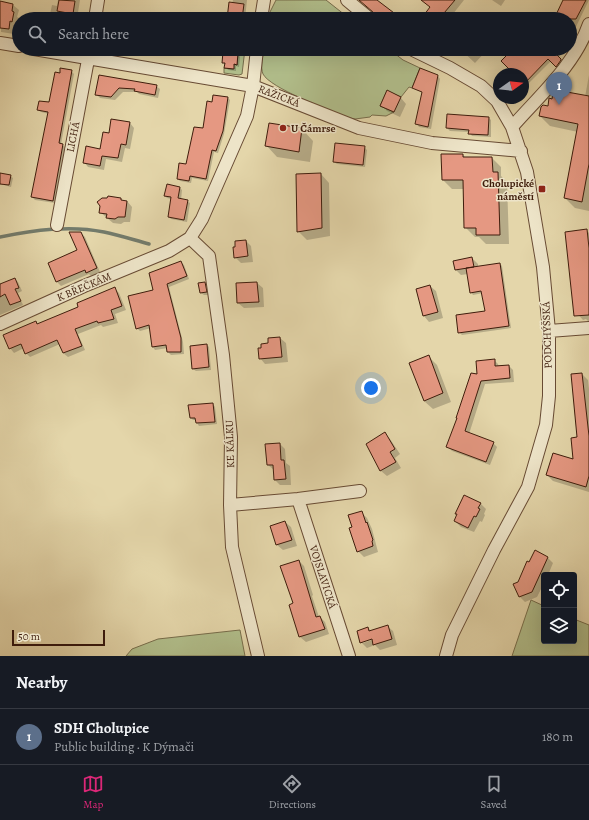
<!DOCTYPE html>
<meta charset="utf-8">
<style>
:root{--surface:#171b24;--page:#242831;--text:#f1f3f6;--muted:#9ea1a6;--line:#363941;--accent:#db2777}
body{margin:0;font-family:Alegreya,serif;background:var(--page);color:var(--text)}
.controls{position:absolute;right:12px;bottom:12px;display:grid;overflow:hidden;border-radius:4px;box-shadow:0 4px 16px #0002}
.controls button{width:36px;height:36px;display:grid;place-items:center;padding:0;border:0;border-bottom:1px solid var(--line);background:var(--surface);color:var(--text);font:20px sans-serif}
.compass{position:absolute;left:493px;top:68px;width:36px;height:36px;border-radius:50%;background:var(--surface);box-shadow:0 4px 16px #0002;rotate:75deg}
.scale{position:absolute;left:12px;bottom:10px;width:93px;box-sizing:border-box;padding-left:4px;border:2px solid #3f1d0c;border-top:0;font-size:11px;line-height:14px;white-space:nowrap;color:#3f1d0c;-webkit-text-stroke:3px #ede4c8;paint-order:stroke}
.you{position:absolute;left:371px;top:388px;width:14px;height:14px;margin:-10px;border:3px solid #fff;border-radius:50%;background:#1a73e8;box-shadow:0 0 0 6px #1a73e833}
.badge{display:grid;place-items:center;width:26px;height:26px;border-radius:50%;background:var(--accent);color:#fff;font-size:13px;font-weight:700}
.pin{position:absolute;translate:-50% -33px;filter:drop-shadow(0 1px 2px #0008)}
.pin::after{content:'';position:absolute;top:21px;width:14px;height:12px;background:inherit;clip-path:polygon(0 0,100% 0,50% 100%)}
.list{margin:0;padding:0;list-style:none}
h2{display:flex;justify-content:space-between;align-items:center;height:52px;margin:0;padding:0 16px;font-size:17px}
h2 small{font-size:13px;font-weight:400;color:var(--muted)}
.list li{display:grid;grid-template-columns:26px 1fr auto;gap:12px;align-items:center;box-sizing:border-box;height:56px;padding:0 16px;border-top:1px solid var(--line)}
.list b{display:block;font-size:15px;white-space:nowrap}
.list p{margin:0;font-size:13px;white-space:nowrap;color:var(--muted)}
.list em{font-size:13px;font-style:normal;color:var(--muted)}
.icon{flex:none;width:22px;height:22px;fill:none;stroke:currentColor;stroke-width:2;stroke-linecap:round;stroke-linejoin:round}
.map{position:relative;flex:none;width:589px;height:656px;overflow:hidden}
.search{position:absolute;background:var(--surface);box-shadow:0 4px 16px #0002;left:12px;right:12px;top:12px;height:44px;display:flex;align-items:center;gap:10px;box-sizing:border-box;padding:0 14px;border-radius:22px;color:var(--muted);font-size:15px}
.sheet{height:108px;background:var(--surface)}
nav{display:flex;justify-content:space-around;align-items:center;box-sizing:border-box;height:56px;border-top:1px solid var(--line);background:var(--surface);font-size:11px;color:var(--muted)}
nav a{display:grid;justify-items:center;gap:2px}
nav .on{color:var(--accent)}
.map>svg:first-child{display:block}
</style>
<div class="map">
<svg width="589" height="656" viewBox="0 0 589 656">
<rect width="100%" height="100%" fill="#e4d6aa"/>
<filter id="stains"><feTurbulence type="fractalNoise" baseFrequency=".005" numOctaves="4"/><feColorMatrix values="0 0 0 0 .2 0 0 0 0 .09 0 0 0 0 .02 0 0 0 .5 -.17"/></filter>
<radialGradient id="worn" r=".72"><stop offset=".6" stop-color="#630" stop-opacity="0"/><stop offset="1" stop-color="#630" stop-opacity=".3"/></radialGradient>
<!-- green -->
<path fill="#b1be8b" stroke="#786e4c" d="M 276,0 L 326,0 L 350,19 L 269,19 L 270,12 Z
M 224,49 L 245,49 L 242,74 L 239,75 L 224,73 L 224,68 L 233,69 L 234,64 L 237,65 L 238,54 L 223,52 Z
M 264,49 L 389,49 L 403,60 L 420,68 L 412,88 L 409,87 L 401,97 L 387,91 L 380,106 L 394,112 L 386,116 L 372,115 L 370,117 L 355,119 L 345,117 C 329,110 270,88 263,74 C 260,67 263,56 264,49 Z
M 531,600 L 544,606 L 544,641 L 574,641 L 574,619 L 589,625 L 589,656 L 512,656 Z
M 240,630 L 245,656 L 126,656 L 132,649 L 158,639 Z"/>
<!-- shadow -->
<path fill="#0003" fill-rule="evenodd" d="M 58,0 L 80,0 L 77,19 L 49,19 L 52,5 L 57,6 Z
M 233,0 L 247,0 L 245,19 L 228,19 Z
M 421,0 L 464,0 L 449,19 L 425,19 L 431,8 Z
M 492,0 L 505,0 L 501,6 Z
M 565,0 L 589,0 L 570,39 L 570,19 L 555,19 Z
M 13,5 L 19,10 L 17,17 L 19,18 L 14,34 L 1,32 L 0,10 Z
M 460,49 L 488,49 L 475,63 Z
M 514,49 L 552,49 L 563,62 L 559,69 L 551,61 L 527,85 L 523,81 L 523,74 L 515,74 Z
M 238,54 L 240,57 L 239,67 L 236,66 L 236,71 L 228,70 L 223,62 Z
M 71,71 L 74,74 L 61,144 L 65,147 L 55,203 L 35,200 L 32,197 L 49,114 L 41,112 L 38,110 L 50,104 Z
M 589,75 L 589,211 L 575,208 L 565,198 L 578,132 L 550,126 L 540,116 L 548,107 L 585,97 Z
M 99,76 L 156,86 L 160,89 L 158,98 L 139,94 L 137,92 L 123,92 L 115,100 L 100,98 L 96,94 Z
M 438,76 L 440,79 L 431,129 L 419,127 L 417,124 L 423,93 L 413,87 Z
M 387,92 L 401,98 L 406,104 L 400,117 L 387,111 L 382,105 Z
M 228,98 L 230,100 L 224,134 L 218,153 L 214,152 L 208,181 L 192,178 L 191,183 L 180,181 L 178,179 L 186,165 L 204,129 L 213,103 Z
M 489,118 L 491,120 L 491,137 L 472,136 L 469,132 L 450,131 L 447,128 Z
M 112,120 L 130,123 L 134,128 L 130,149 L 125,148 L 122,162 L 106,159 L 104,170 L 88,167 L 84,162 L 100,150 L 110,134 Z
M 302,129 L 313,141 L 310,162 L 277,157 L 266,145 Z
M 364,147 L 367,150 L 365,167 L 337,164 L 334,162 Z
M 442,155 L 463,155 L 466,158 L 492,158 L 501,167 L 501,176 L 507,182 L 509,244 L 486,244 L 479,237 L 475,237 L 465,227 L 464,189 L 452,189 L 443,180 Z
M 0,174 L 10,176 L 13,178 L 11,187 L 0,184 Z
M 321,174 L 329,183 L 330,236 L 307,240 L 298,231 Z
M 180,188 L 182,190 L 181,200 L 187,201 L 190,203 L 187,222 L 171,219 L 169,217 L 171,199 L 167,198 L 165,196 Z
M 121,199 L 123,201 L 127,201 L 132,207 L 130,222 L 124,222 L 121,224 L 113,223 L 100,212 Z
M 586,230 L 589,233 L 589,322 L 586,319 L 583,320 L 575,311 Z
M 81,233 L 85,237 L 100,272 L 91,276 L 89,274 L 61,286 L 57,282 L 49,263 L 78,251 Z
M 246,241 L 251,246 L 253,262 L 241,263 L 235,257 Z
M 472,258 L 478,264 L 478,267 L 500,264 L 502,266 L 511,328 L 462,335 L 459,332 L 486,312 L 483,293 L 473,295 L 471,292 L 468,274 L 461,275 L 456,270 Z
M 181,262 L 184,265 L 189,279 L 169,287 L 183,342 L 184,354 L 171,355 L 168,352 L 168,348 L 155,350 L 153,347 L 151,328 L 140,331 L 137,328 L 155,291 Z
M 15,279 L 18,282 L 22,291 L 18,293 L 23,305 L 0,315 L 0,285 Z
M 205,283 L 207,285 L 209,295 L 204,295 L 201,293 Z
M 257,283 L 263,288 L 264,307 L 244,308 L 238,303 Z
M 430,286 L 436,291 L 443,318 L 429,322 L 424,316 L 417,289 Z
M 114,288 L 119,293 L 126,310 L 115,314 L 118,323 L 103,327 L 101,325 L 78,334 L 85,350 L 68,357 L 63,353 L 60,344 L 30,357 L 26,353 L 24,348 L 14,353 L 10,348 L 36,322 L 38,324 L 79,308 Z
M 280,338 L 286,343 L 288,362 L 265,364 L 260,358 L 269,344 L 269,339 Z
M 207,345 L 209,347 L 211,370 L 196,371 L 193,369 Z
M 429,357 L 437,365 L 451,402 L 433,409 L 424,401 L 410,364 Z
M 494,360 L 498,364 L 499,367 L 509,366 L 513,370 L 514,382 L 485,384 L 469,434 L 493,443 L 497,447 L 490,465 L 452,451 L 448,447 L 479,376 Z
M 582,374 L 588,380 L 589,389 L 589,492 L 553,481 L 547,475 L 574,460 L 578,438 Z
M 213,404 L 215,407 L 217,424 L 199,426 L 197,423 L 197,420 L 193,420 L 191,418 Z
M 385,434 L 390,439 L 400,454 L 395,458 L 401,468 L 387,476 L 381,471 L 374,458 Z
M 280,444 L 285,449 L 286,463 L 290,466 L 291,485 L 280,485 L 275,480 L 274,470 L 268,465 Z
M 480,503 L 486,509 L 484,514 L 485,515 L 482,522 L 480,521 L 474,532 L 461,527 L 455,521 L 458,515 L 457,514 Z
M 361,512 L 367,518 L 372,529 L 378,552 L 364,557 L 358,551 L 354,528 Z
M 285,522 L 291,527 L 297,546 L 283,550 L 277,545 L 271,526 Z
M 548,558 L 553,563 L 548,575 L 544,575 L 544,583 L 537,597 L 525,602 L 520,597 L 514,584 L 519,582 L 530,563 Z
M 299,561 L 304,566 L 313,595 L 312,596 L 319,617 L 320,617 L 325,622 L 329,634 L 306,642 L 300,637 L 290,605 L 294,604 Z
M 387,626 L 393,631 L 397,645 L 380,650 L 375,645 L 367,648 L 361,642 L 368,628 L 371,631 ZM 376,637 L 377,638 L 363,643 L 363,641 Z"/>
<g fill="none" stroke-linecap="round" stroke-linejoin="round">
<!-- stream -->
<path stroke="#737b6b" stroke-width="3.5" d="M 0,237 C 34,230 70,225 104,232 C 119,235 134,240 149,244"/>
</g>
<!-- building -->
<path fill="#e59882" stroke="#3f1d0c" d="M 59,0 L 75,1 L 73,14 L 57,11 Z
M 359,0 L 377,0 L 402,19 L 381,19 Z
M 421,0 L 455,0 L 439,19 L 421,19 L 430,7 Z
M 563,0 L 586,0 L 576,19 L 554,19 Z
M 0,1 L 13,4 L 12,11 L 14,12 L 12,22 L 10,21 L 9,29 L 0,28 Z
M 229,2 L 244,4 L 242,19 L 227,19 Z
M 513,49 L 558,49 L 555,53 L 561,59 L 561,60 L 556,67 L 548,59 L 523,85 L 523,74 L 514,74 L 501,61 Z
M 223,52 L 238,53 L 237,65 L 234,64 L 234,69 L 224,68 L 225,63 L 222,63 Z
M 60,68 L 72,70 L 59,143 L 63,144 L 53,201 L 31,197 L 48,112 L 37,110 L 39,101 L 49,102 L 55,72 L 60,73 Z
M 420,68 L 438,75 L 428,127 L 415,124 L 422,92 L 412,88 Z
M 99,75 L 157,85 L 155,95 L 134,91 L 135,89 L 119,88 L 111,97 L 95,95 Z
M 387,90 L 401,97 L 394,112 L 380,106 Z
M 556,90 L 589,96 L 589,164 L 582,202 L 564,198 L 578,124 L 539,116 L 541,107 L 543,105 L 548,106 L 549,98 L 552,99 L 553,93 Z
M 213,95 L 228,97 L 223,131 L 216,151 L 212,150 L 206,179 L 190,176 L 189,181 L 177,179 L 179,163 L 186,164 L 194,127 L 203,128 L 207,101 L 212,102 Z
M 447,114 L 489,117 L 488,135 L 468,134 L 469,130 L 446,128 Z
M 111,119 L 130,122 L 126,145 L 121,144 L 118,158 L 102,156 L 100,166 L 83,163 L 86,146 L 100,149 L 103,132 L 109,133 Z
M 269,123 L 302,128 L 299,152 L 265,146 Z
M 335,143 L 365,146 L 363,165 L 333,162 Z
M 441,154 L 463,154 L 463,157 L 492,157 L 493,172 L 498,172 L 500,235 L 476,235 L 476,228 L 464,228 L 463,180 L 442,180 Z
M 0,173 L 11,175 L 9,185 L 0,184 Z
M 321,173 L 322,228 L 297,232 L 296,174 Z
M 167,184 L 180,187 L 178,198 L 188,200 L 184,220 L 168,217 L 171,197 L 164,196 Z
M 108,196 L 121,198 L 121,200 L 127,201 L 125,217 L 118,217 L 115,219 L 106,218 L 107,214 L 99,213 L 100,206 L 97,202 L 102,198 L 107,198 Z
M 587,229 L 589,248 L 589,315 L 574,316 L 565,232 Z
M 69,232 L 81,232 L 97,268 L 86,273 L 85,270 L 56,282 L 48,263 L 77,250 Z
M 246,240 L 248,256 L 234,258 L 233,247 L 235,247 L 235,241 Z
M 472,257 L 474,267 L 455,270 L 453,261 Z
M 181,261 L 187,276 L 167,284 L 181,338 L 181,352 L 167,352 L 166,345 L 152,347 L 149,325 L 136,329 L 128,296 L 153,290 L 149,273 Z
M 500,263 L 509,326 L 458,333 L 456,315 L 485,311 L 481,291 L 470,293 L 466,268 Z
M 15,278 L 19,288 L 15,289 L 21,301 L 10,305 L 5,294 L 0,297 L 0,284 Z
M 205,282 L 207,292 L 200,293 L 198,283 Z
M 257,282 L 259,302 L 237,303 L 236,283 Z
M 430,285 L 438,312 L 423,316 L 416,289 Z
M 115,287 L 122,306 L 111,310 L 114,319 L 98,323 L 97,321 L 75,329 L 82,346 L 63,353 L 57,340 L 25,354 L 21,344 L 9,349 L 3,335 L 36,321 L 37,324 L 78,307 L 77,303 Z
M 280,337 L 282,357 L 259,359 L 258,348 L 261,348 L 261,344 L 268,343 L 268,338 Z
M 207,344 L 209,367 L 192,369 L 190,346 Z
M 429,355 L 443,393 L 424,401 L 409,363 Z
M 495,359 L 495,366 L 509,365 L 510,378 L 481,381 L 465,431 L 494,442 L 486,462 L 446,447 L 457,418 L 456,418 L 471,373 L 477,374 L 476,361 Z
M 582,373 L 589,436 L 589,476 L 586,487 L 546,475 L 553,453 L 573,459 L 571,438 L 577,437 L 571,374 Z
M 213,403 L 215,422 L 196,423 L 195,418 L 190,418 L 188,405 Z
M 385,432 L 395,449 L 390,452 L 396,462 L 380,471 L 366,444 Z
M 280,443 L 281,460 L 284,460 L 286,479 L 274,480 L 273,465 L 267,465 L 265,444 Z
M 464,495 L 481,503 L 478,508 L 480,509 L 476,517 L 474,516 L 468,528 L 454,521 L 457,514 L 455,514 Z
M 362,511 L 366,523 L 367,522 L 373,540 L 372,541 L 373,546 L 357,552 L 349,528 L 352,527 L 348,515 Z
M 285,521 L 292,540 L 276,545 L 270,526 Z
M 535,550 L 548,557 L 532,592 L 519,597 L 513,584 L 518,582 L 527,561 L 529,562 Z
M 299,560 L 316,617 L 320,616 L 325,629 L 299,637 L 289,605 L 293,603 L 280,566 Z
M 388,625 L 392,639 L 373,645 L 372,639 L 360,643 L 357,631 L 368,627 L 369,631 Z"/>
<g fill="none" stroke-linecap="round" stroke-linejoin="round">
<!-- minor casing -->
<g stroke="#684b34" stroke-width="14">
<path id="minor" d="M 347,0 L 370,19
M 95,19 L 98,0
M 261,19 L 264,0
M 0,43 L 19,46
M 34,49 L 253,86 L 359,128 L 432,143 L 521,151
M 411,49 L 450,68 L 481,86 L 497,101 L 512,127 L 527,172 L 543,267 L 549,331 L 549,396 L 546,425 L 528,487 L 494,550 L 452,635 L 446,656
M 512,127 C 540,95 575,65 589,24
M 57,225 L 90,49
M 190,238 L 209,256 L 223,355 L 231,437 L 230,505 L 232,547 L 258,656
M 0,324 L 84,286 L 169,251 L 190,238 L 202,219 L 247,116 L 253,86 L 257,49
M 549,331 L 589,328
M 298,499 L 349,656
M 230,505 L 298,499 L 360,491"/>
</g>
<!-- minor -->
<use href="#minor" stroke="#ede4c8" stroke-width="12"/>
</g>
<!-- markers -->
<g fill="#8f2418" stroke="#ede4c8" stroke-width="1.5">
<circle cx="283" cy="128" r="4"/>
<rect x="538" y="185" width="8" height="8" rx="2"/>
</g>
<g text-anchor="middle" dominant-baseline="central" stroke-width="3" stroke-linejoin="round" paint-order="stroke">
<!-- street labels -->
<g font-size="11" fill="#3f1d0c" stroke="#ede4c8">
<text transform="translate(279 96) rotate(21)">RAŽICKÁ</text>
<text transform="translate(73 137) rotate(-79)">LICHÁ</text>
<text transform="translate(84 287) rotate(-23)">K BŘEČKÁM</text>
<text transform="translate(547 335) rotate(-92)">PODCHÝŠSKÁ</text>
<text transform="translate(230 444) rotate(-92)">KE KÁLKU</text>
<text transform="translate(323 577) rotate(72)">VOJSLAVICKÁ</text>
</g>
<!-- poi labels -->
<g font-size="11" font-weight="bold" fill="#3f1d0c" stroke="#ede4c8" text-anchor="start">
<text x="291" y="128">U Čámrse</text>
<text x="534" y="183" text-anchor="end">Cholupické<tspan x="534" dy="13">náměstí</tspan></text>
</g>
</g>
<rect width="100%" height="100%" filter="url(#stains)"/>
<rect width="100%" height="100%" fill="url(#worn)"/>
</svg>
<div class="controls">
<button><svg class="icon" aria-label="locate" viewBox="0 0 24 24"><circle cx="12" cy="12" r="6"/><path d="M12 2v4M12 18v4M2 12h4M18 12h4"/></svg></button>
<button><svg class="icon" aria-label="layers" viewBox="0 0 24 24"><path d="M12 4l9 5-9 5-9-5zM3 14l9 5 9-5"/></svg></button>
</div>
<svg class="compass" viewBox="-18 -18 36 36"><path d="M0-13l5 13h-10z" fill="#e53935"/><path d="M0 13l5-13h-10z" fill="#9ea1a6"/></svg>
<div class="scale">50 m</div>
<div class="you"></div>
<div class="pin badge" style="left:559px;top:105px;background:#5c6f8a">1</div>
<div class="search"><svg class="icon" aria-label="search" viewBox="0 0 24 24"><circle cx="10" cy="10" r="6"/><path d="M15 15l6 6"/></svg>Search here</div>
</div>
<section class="sheet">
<h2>Nearby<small></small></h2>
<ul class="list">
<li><span class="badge" style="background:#5c6f8a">1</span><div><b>SDH Cholupice</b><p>Public building · K Dýmači</p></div><em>180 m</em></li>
</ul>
</section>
<nav>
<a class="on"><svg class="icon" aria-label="map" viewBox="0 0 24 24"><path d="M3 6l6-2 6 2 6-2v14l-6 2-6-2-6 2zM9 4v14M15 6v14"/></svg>Map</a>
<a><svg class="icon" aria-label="directions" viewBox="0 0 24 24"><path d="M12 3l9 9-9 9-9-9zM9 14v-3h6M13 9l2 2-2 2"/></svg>Directions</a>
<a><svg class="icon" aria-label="saved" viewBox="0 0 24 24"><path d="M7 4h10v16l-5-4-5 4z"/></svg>Saved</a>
</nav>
